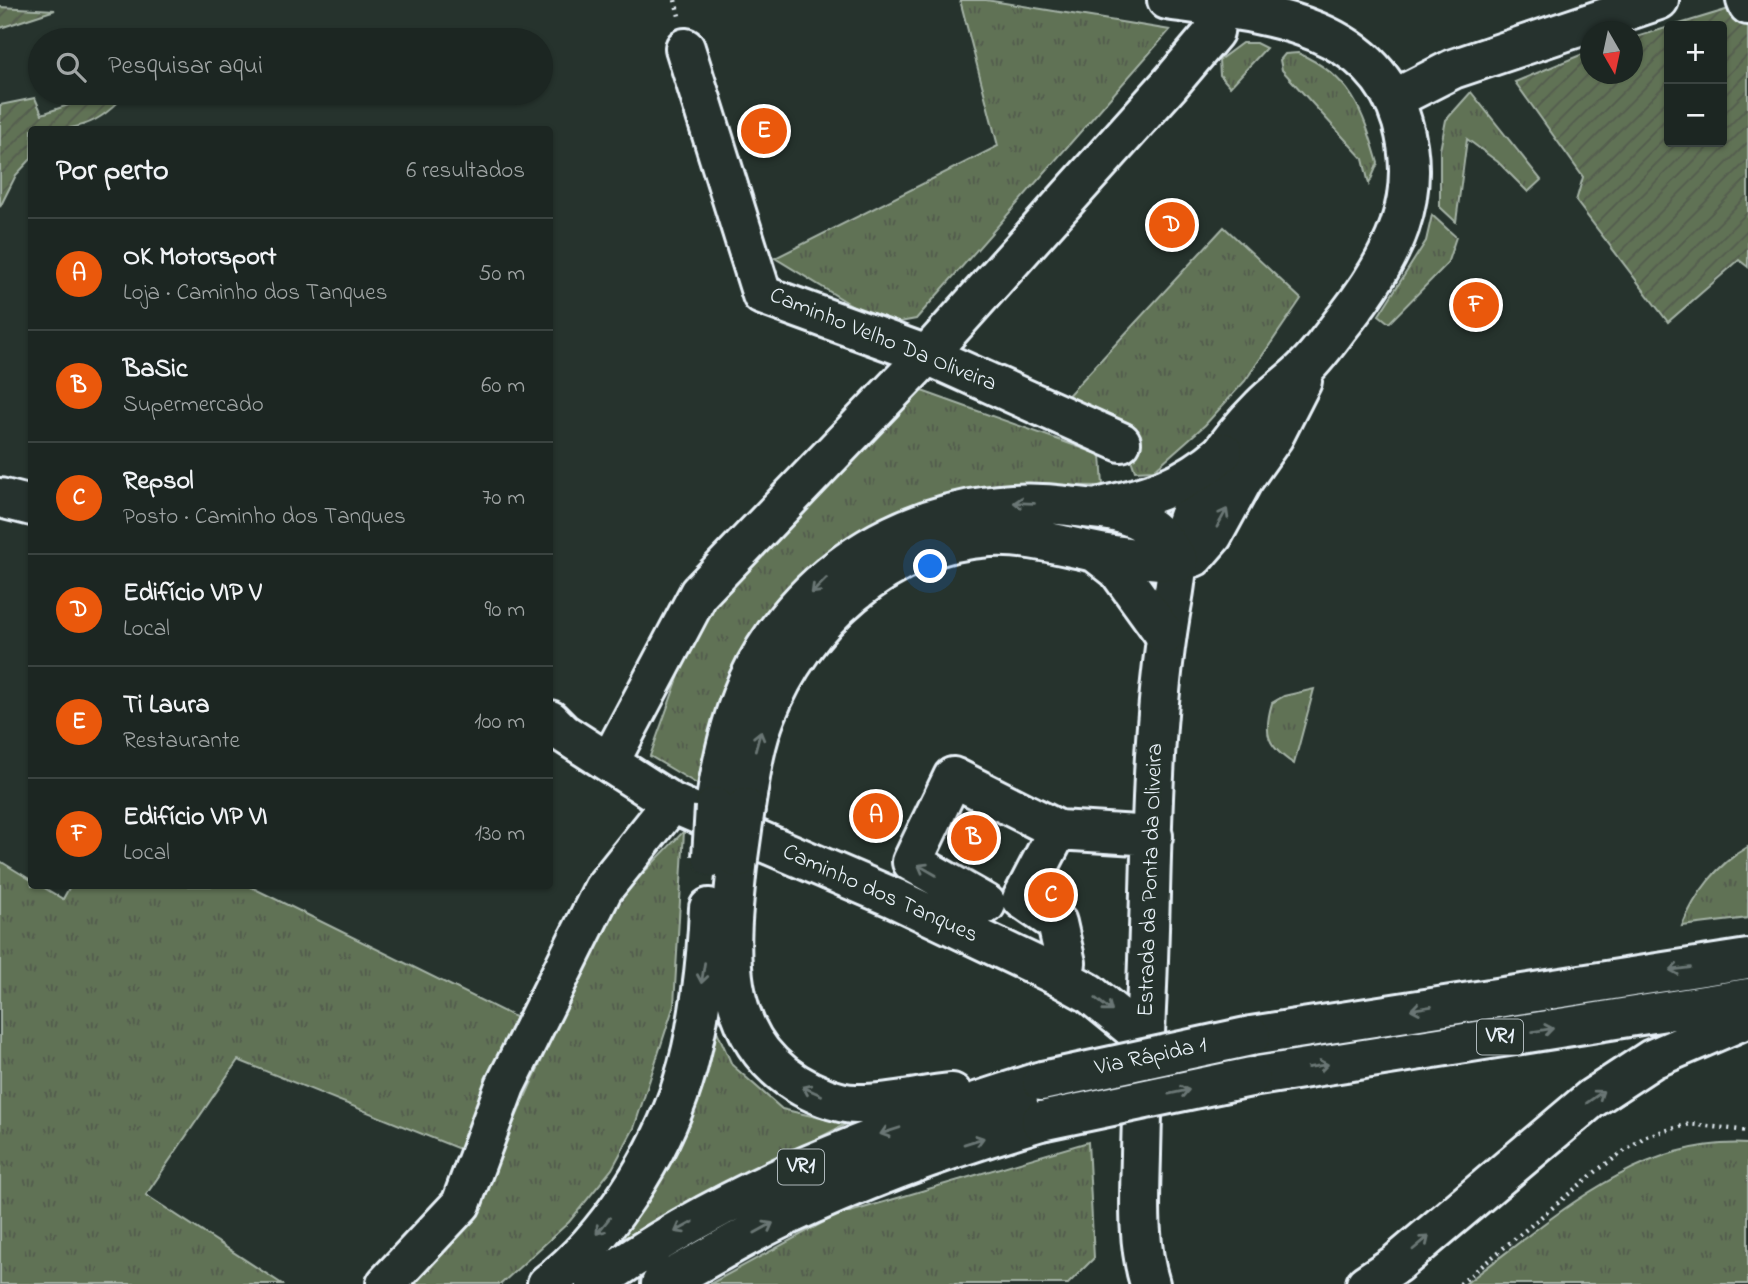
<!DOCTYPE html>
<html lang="pt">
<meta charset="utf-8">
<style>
:root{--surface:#1c2622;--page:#252e2a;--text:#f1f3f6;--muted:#a0a5a5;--line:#3a4340;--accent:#ea580c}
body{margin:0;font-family:"Indie Flower",sans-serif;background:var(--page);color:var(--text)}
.controls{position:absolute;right:21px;top:21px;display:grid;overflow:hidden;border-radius:7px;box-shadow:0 2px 5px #0004}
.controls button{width:63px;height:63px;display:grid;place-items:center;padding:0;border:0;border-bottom:2px solid var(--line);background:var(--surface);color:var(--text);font:35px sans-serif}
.compass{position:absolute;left:1580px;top:21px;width:63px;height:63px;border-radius:50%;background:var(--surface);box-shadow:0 2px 5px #0004;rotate:171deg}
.you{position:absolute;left:931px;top:567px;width:24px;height:24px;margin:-18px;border:5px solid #fff;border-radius:50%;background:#1a73e8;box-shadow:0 0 0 10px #1a73e833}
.badge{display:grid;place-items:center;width:46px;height:46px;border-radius:50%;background:var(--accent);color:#fff;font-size:23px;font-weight:700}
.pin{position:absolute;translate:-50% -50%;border:4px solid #fff;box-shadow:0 2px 7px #0006}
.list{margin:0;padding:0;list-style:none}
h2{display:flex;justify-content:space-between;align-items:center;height:91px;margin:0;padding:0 28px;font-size:30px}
h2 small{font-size:23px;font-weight:400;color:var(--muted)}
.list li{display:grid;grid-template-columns:46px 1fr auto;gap:21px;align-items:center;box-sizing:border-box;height:112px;padding:0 28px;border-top:2px solid var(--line)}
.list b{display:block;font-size:26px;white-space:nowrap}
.list p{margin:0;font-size:23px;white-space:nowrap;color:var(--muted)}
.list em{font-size:23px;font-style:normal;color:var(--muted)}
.icon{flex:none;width:38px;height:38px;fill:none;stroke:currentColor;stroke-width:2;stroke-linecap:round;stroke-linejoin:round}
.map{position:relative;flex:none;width:1748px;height:1284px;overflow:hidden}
.search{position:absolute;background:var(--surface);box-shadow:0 2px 5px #0004;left:28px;top:28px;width:525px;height:77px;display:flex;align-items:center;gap:18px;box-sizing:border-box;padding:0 24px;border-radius:38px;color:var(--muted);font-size:26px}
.panel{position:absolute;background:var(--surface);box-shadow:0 2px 5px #0004;left:28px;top:126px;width:525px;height:763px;border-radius:7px}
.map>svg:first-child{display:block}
</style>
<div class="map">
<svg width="1748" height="1284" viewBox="0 0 1748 1284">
<defs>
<pattern id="grass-tufts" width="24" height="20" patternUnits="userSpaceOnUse" patternTransform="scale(1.75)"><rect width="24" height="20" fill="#607254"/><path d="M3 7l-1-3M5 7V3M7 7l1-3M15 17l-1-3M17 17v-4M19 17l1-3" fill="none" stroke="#525b4e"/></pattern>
<pattern id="garden-furrows" width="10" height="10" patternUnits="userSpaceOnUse" patternTransform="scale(1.75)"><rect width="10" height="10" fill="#607254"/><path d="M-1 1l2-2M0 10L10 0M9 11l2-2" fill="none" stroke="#525b4e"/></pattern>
</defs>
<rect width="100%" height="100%" fill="#26332d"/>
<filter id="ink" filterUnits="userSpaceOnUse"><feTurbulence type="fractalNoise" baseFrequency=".0143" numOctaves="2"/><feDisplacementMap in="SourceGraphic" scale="14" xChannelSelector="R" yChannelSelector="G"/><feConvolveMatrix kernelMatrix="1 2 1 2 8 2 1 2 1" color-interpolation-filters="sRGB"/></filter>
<g filter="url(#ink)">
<!-- grass -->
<path fill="url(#grass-tufts)" stroke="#a4b2a6" stroke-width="2" d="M 960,0 L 986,0 L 1170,30 L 916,319 L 884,325 L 775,258 L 998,146 Z
M 1242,43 L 1256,43 L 1266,48 L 1230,87 L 1220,75 L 1219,60 Z
M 1298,53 C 1352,77 1362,109 1378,163 L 1369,184 L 1363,159 L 1282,70 L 1280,60 L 1285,54 Z
M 1471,92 L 1541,180 L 1528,192 L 1498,162 L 1467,139 L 1456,222 L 1440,207 L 1440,150 L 1446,120 Z
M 1432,215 L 1456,237 L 1447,264 L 1389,323 L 1379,315 L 1426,241 Z
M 1224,227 L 1301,299 L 1245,381 L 1205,425 L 1154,470 L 1135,471 L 1123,436 L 1061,403 Z
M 919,390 L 1101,455 L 1103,486 L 1021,485 L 925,500 L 854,541 L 702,787 L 650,756 L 708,595 Z
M 1314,689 L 1294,764 C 1267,746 1263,734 1272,703 L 1284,696 Z
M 684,831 L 674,1005 L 634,1128 L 612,1169 L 569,1222 L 501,1284 L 400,1284 L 478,1201 L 612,905 Z
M 1748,847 L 1748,918 L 1682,926 C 1695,894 1717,864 1748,847 Z
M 0,861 L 31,880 L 32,886 L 41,886 L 63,899 L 70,886 L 249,886 L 521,1020 L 462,1150 L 238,1060 L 146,1195 L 282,1284 L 0,1284 Z
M 709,1013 L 732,1065 L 782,1109 L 846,1124 L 593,1254 Z
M 1088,1142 L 1094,1258 L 1068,1284 L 710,1284 L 833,1217 Z
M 1748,1144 L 1748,1284 L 1465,1284 C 1549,1222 1636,1137 1748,1144 Z"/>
<!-- garden -->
<path fill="url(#garden-furrows)" stroke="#a4b2a6" stroke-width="2" d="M 1739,6 L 1748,19 L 1748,267 L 1739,260 L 1668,322 L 1576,201 L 1583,177 L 1515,82 L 1590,51 L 1590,74 L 1632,74 L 1633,38 L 1669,27 L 1669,142 L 1722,142 L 1722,26 L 1673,26 Z
M 0,7 L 55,10 L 0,28 Z
M 75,93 L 126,93 C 98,128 73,130 32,130 L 31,159 L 16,175 L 0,207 L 0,105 L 35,98 L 42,114 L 77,102 Z"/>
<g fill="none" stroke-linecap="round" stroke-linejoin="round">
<!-- minor casing -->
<g stroke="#e8f1f8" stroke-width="44">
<path id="minor" d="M 1746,0 L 1748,5
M 685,48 L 762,295 L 927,355 L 1121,442
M 1394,99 L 1453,69 L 1659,0
M 0,498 L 32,506
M 1179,562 L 1194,557 L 1213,535 L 1243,480 L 1274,436 L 1302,381
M 550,720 L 563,733 L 672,803 L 894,898 L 1060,977 L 1089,993 L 1144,1038
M 610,761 L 699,593 L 927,355 L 1170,84 L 1214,32 L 1217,7
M 986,904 L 912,862 L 953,777 L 1058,830
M 1060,977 L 1066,963 L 1057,923 L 1022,899 L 1058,830 L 1153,836
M 386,1284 L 461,1204 L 505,1086 L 603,889 L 672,803
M 1150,1284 C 1137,1241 1140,1199 1141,1155 C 1142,1106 1144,1058 1146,1009 C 1153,872 1148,732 1173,597 C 1177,574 1178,550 1184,529 C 1198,482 1227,441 1261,407 C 1275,392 1293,381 1307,366 C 1321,352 1333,334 1346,318 C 1392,259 1424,199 1402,122 C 1372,20 1255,13 1167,0"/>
</g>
<!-- highway casing -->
<g stroke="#e8f1f8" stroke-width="44">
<path id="highway" d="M 1101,507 C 1151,496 1184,486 1223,452
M 1095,552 L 1118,570 L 1165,635
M 715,807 C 721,765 730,722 747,683 C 803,560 936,489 1068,506 C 1122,512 1149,512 1179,562
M 745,808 C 750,777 754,745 766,715 C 802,623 887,543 990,537 C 1029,535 1063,546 1100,553 C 1126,558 1153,559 1179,562
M 738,858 C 729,940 716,1032 796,1083 C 812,1093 837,1104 856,1104 C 888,1105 921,1096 952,1093
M 1251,1036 L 1748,959
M 1251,1077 L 1748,998
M 547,1284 C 607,1239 661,1153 683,1082 C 699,1032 707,960 709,908
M 595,1284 C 730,1187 884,1130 1042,1081
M 661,1284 C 702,1262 742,1237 784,1217 C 867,1178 952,1147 1041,1121
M 1366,1284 L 1396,1264 L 1591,1099 L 1652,1059 L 1748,1018"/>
</g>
<!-- path -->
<path stroke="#e8f1f8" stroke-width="4.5" stroke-dasharray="2 5" stroke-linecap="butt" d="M 675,0 L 679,16
M 1460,1284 L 1599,1169 L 1646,1136 L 1690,1124 L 1748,1131"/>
<!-- minor -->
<use href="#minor" stroke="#26332d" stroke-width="38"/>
<!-- highway -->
<use href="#highway" stroke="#26332d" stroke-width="38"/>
<!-- highway-bridge casing -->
<g stroke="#e8f1f8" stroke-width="44" stroke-linecap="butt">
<path id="highway-bridge" d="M 712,857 L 715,807
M 738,858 L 745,808
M 1042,1081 L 1251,1036
M 1041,1121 L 1251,1077"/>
</g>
<!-- highway-bridge -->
<use href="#highway-bridge" stroke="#26332d" stroke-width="38"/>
</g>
<!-- one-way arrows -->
<defs><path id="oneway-shaft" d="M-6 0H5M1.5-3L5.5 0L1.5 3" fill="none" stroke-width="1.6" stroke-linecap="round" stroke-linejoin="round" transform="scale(1.75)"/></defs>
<g stroke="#6a7674">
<use href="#oneway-shaft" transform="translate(1024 503) rotate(-178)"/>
<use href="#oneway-shaft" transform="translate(1222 518) rotate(-61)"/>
<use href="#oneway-shaft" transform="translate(819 586) rotate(135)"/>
<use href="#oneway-shaft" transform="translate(758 741) rotate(-75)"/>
<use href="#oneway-shaft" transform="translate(927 870) rotate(-150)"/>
<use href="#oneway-shaft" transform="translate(1680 969) rotate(172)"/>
<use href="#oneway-shaft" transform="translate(703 973) rotate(99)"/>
<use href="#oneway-shaft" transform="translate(1104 1005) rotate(38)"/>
<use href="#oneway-shaft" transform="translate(1421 1008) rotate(171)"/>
<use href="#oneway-shaft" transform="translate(1543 1030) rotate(-9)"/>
<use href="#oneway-shaft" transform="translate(1318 1066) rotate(-9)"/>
<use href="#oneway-shaft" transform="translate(812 1091) rotate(-156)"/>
<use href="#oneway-shaft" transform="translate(1179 1092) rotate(-12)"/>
<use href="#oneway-shaft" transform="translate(1595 1097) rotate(-35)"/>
<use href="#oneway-shaft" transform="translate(890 1131) rotate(162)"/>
<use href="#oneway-shaft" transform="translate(974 1141) rotate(-17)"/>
<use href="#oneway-shaft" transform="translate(603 1226) rotate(129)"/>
<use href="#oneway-shaft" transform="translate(684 1227) rotate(151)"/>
<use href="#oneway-shaft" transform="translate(764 1228) rotate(-29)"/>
<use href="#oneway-shaft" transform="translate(1421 1243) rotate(-40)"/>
</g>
</g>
<g text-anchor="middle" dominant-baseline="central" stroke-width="5" stroke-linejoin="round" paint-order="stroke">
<!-- shield labels -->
<g fill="#26332d" stroke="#aeb8bb" stroke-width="2">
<rect x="1477" y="1019.5" width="46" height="35" rx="5"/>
<rect x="778" y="1149.5" width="46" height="35" rx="5"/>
</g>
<g font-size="21" font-weight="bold" fill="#e8f1f8">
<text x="1500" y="1037">VR1</text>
<text x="801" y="1167">VR1</text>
</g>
<!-- street labels -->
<g font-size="23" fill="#e8f1f8" stroke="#26332d">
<text transform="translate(883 340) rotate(22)">Caminho Velho Da Oliveira</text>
<text transform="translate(1151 880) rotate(-88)">Estrada da Ponta da Oliveira</text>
<text transform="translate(880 894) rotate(24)">Caminho dos Tanques</text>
<text transform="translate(1151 1057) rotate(-12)">Via Rápida 1</text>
</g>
</g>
</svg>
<div class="controls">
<button>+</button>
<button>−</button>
</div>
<svg class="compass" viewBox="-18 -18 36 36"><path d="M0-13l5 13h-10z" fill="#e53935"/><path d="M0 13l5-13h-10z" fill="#a0a5a5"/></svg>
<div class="you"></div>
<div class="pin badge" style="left:876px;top:816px">A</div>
<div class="pin badge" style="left:974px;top:838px">B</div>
<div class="pin badge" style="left:1051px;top:895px">C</div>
<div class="pin badge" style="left:1172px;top:225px">D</div>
<div class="pin badge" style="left:764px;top:131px">E</div>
<div class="pin badge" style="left:1476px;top:305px">F</div>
<div class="search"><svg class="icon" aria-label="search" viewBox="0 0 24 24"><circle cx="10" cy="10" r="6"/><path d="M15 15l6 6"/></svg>Pesquisar aqui</div>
<section class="panel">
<h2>Por perto<small>6 resultados</small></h2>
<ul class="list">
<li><span class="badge">A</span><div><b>OK Motorsport</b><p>Loja · Caminho dos Tanques</p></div><em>50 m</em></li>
<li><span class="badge">B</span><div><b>BaSic</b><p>Supermercado</p></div><em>60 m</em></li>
<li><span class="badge">C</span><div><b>Repsol</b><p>Posto · Caminho dos Tanques</p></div><em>70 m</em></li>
<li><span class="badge">D</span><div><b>Edifício VIP V</b><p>Local</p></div><em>90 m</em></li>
<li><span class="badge">E</span><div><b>Ti Laura</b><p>Restaurante</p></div><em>100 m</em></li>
<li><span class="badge">F</span><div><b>Edifício VIP VI</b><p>Local</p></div><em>130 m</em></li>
</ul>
</section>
</div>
